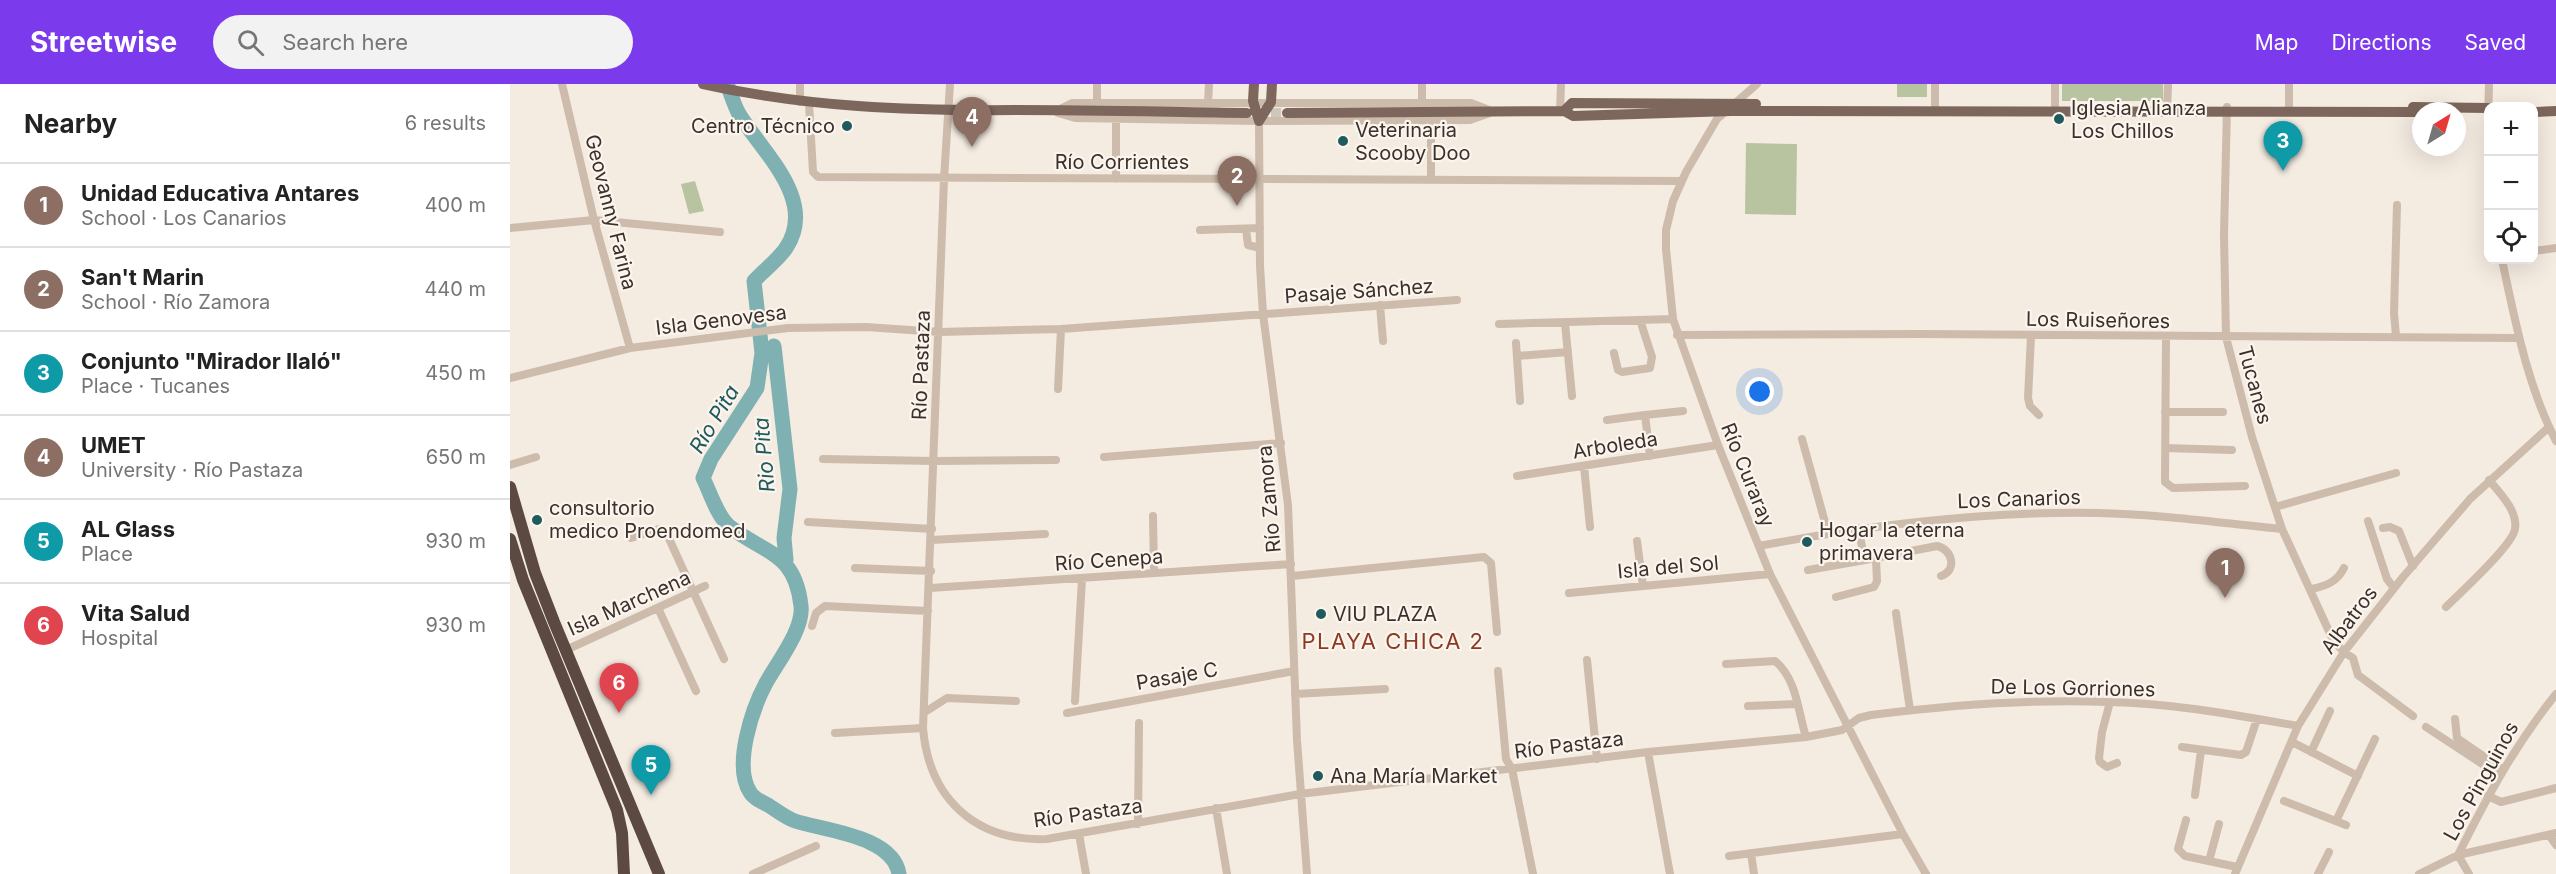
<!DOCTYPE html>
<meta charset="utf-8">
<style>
:root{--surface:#fff;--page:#f2f2f2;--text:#222;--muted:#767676;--line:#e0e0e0;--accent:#7c3aed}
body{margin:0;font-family:Inter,sans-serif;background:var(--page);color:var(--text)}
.controls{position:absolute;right:18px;top:18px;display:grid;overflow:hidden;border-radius:12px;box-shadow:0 6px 24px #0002}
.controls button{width:54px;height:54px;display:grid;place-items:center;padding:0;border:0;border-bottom:2px solid var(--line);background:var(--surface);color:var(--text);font:30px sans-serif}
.compass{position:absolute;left:1902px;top:18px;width:54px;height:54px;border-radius:50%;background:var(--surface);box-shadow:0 6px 24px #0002;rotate:37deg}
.you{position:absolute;left:1250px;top:308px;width:21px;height:21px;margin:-15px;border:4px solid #fff;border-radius:50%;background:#1a73e8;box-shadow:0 0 0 9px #1a73e833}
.badge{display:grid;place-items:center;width:39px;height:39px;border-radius:50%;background:var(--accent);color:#fff;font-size:20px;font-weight:700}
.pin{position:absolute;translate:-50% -50px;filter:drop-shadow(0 2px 3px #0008)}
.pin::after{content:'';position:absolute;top:32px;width:21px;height:18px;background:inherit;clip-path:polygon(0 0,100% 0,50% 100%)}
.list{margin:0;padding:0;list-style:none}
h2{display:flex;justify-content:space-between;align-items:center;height:78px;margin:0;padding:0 24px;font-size:26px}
h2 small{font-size:20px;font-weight:400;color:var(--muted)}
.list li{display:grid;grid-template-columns:39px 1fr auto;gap:18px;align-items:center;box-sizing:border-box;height:84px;padding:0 24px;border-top:2px solid var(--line)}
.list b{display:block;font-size:22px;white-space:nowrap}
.list p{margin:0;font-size:20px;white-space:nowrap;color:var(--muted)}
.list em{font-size:20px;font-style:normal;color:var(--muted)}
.icon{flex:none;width:33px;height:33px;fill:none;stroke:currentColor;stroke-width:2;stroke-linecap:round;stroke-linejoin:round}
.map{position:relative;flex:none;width:2046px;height:790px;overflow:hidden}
header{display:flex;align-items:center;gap:36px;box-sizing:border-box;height:84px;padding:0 30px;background:var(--accent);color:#fff}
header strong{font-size:28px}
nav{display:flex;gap:33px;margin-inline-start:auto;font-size:21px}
.search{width:420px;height:54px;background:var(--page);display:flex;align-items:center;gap:15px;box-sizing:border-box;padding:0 21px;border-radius:33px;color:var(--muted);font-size:22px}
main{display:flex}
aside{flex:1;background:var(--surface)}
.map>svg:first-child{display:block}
</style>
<header>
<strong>Streetwise</strong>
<div class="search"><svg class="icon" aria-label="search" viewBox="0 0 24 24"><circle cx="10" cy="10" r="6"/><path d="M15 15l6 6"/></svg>Search here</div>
<nav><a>Map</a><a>Directions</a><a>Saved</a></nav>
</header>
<main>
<aside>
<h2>Nearby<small>6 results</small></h2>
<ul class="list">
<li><span class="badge" style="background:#8d6e63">1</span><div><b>Unidad Educativa Antares</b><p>School · Los Canarios</p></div><em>400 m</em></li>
<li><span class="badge" style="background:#8d6e63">2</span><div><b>San't Marin</b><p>School · Río Zamora</p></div><em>440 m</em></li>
<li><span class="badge" style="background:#0f9aa8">3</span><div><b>Conjunto &quot;Mirador Ilaló&quot;</b><p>Place · Tucanes</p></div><em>450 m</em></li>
<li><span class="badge" style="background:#8d6e63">4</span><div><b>UMET</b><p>University · Río Pastaza</p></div><em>650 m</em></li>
<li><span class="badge" style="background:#0f9aa8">5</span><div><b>AL Glass</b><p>Place</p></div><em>930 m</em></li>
<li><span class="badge" style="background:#e0444e">6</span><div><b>Vita Salud</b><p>Hospital</p></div><em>930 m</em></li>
</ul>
</aside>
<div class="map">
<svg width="2046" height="790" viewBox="0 0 2046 790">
<rect width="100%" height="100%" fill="#f4ebe1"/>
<!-- green -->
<path fill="#b8c4a0" d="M 1387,0 L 1417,0 L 1417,13 L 1387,13 Z
M 1552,0 L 1653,0 L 1653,17 L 1552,17 Z
M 1236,59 L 1287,60 L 1286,131 L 1235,130 Z
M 185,97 L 194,127 L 179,130 L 171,100 Z"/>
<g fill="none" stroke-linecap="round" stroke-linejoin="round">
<!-- river -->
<path stroke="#7fb0b2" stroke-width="15" d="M 217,0 C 221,10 224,21 229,30 C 252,68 308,116 276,164 C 269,175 253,187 244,197 L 252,269 L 247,304 L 201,375 L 193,394 C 200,408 207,432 219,442 C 254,470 285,467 291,522 C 294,545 267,579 256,599 C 242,625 223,682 240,708 C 243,714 252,718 258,721 C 266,726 276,734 285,737 C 316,747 383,752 389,790
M 264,262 L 280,405 L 274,454 L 276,476"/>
<!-- major-tunnel -->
<path stroke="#cfc6bd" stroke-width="10" stroke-dasharray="10 5" stroke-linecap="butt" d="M 746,29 L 777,29"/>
<!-- minor -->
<path stroke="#cdbbac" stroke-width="8" d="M 52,0 L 84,136 L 120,264
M 290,0 L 290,18
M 440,0 L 434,95 L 413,644 C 419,715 466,758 537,755 L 790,710 L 1138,668 L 1296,653 L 1332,646 L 1349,634 L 1361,631 C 1440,621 1519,615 1598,618 C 1662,619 1726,631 1788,642
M 912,0 L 912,18
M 1247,0 L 1207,35 L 1176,88 L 1163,117 L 1156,146 L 1156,165 L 1163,235 L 1208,361 L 1260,490 L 1393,750 L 1416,790
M 1425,0 L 1425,26
M 1545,0 L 1545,26
M 299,19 L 303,88 L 308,93 L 1172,97
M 587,19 L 587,0
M 698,19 L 699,0
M 1717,23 L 1714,151 L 1716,253 L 1742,353 L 1772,445 L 1823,556 L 1834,568 L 1843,574 L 1848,591 L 1903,632
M 548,26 L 562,19 L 961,19 L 979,26
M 1050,27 L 1051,0
M 1657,27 L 1658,0
M 1779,27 L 1779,0
M 548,29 L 565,34 L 749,37 L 960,36 L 980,29
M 606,35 L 606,95
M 749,37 L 750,182 L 753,230 L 778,421 L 787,656 L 797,790
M 1978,38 L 1979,0
M 921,96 L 921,37
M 0,144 L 84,136 L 210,148
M 736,145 L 738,161 L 750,164
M 690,146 L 750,144
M 2024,167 L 2046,164
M 1992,176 C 2005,236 2017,301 2046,357
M 870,221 L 873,257
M 1055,239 L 1062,312
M 989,240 L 1163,235
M 1167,251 L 1411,250 L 2008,254
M 1521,252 L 1518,314 L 1520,322 L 1529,331
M 1886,252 L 1884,229 L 1887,121
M 1656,253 L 1655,398 L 1663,404 L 1735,402
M 1006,259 L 1010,317
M 1104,269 L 1108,286 L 1112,288 L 1140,284 L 1142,273 L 1130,236
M 1007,272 L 1058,268
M 0,294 L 120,264 L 278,244 L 356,243 L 429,248 L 551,245 L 947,216
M 548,305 L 551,245
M 1655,328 L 1713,328
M 1135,331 L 1173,327
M 1097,336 L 1135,331 L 1140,372
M 1292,355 L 1318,449
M 1655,364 L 1722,366
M 594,373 L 771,359
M 313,375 L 424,377 L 546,376
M 0,381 L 26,373
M 1074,382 L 1080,443
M 1007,392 L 1208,361
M 1765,423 L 1886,389
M 643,432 L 644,489
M 1858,437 L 1877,495 L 1884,504
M 298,438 L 422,445
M 1348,444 L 1355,476 L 1427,462 C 1442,465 1448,486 1431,492
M 1873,444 L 1880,443 L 1889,447 L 1903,482
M 121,454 L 149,445 L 156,448 L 214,575
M 421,456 L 535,450
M 1127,457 L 1133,502
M 1249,462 C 1360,441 1473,427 1587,429 C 1649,430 1710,439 1772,445
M 345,484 L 421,487
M 1298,486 L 1355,476
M 782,492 L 974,473 L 981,479 L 987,548
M 420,504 L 781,480
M 1801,505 C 1816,502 1827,498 1834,484
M 1059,509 L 1260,490
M 1326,513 L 1364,503 L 1367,497 L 1366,475
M 1936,523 C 1950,509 2003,461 2005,445 C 2008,427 1990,409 1979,396
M 148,524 L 186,607
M 1386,529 L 1400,626
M 302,542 L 306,529 L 315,522 L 418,527
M 56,566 L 195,502
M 1077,576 L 1087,675
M 1216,580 L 1265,577 C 1287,595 1288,628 1296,653
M 988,587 L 996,675 L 1002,685 L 1023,790
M 785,610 L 875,605
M 565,617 L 572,495
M 1600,618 L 1592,648 L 1589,674 L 1590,678 L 1597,683 L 1607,679
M 1238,622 L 1287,620
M 415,628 L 437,614 L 506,617
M 557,629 L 784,587
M 1945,635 L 1947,654 L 1992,685
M 1916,643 L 1989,691
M 325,649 L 413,644
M 1782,658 L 1848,692
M 1672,663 L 1731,671 L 1736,668 L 1747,635
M 1138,668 L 1160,790
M 1801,668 L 1820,627
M 1685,711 L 1691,667
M 1978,712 L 1991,718 L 2046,704
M 1774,717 L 1836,741
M 706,724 L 717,790
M 1676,736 L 1668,765 L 1675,772 L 1727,783
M 1826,737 L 1865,655
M 628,740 L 629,639
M 569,750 L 576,790
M 2039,751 L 2046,761
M 1241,769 L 1244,790
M 1219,772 L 1393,750
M 1699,777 L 1709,740
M 243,790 L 306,762
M 1725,790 L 1788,642 L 1834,568 L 1893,493 L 1960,415 L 2039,343
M 1808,790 L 1819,768
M 1909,790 L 1948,771 L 2046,749
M 1959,790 L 1948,771 C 1977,713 2005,661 2046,610"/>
<!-- major -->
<path stroke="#7d675c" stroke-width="10" d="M 193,0 C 295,23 400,27 505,26 C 582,26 660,28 737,29
M 744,0 L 743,17 L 749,37
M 1903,23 L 1978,24
M 1054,27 L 1062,19 L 1246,20
M 2024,28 L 2046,27
M 777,29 L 1054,27 L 1063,32 L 1221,27 L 1911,28
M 749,37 L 761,18 L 762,0"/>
<!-- highway -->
<path stroke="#5c4a42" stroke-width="12" d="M 0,403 L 25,489 L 44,538 L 149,790
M 0,455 L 13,496 L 107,726 L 112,749 L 114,790"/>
</g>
<!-- markers -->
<g fill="#1f5a5e" stroke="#fbf5ee" stroke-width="2">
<circle cx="1549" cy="35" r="6"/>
<circle cx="337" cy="42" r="6"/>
<circle cx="833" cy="57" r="6"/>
<circle cx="27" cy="436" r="6"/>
<circle cx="1297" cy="458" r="6"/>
<circle cx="811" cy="530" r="6"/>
<circle cx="808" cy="692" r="6"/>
</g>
<g text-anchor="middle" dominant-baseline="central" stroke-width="4.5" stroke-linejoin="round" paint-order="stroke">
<!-- poi labels -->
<g font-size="20" fill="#3b302b" stroke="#fbf5ee" text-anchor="start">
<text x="1561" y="24">Iglesia Alianza<tspan x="1561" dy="23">Los Chillos</tspan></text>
<text x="325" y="42" text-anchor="end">Centro Técnico</text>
<text x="845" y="46">Veterinaria<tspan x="845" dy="23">Scooby Doo</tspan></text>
<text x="39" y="424">consultorio<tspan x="39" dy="23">medico Proendomed</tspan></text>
<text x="1309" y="446">Hogar la eterna<tspan x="1309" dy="23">primavera</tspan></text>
<text x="823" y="530">VIU PLAZA</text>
<text x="820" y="692">Ana María Market</text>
</g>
<!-- street labels -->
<g font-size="20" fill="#3b302b" stroke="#fbf5ee">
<text x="612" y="78">Río Corrientes</text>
<text transform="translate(101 128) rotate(76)">Geovanny Farina</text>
<text transform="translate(849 207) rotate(-4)">Pasaje Sánchez</text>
<text transform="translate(211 236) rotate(-7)">Isla Genovesa</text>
<text transform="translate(1588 236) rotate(1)">Los Ruiseñores</text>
<text transform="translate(411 281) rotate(-88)">Río Pastaza</text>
<text transform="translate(1745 301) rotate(75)">Tucanes</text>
<text transform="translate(1105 361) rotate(-9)">Arboleda</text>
<text transform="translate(1238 391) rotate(68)">Río Curaray</text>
<text transform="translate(759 415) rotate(-95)">Río Zamora</text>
<text transform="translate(1509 415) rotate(-2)">Los Canarios</text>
<text transform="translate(599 476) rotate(-4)">Río Cenepa</text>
<text transform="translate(1158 483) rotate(-5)">Isla del Sol</text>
<text transform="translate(119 519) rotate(-24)">Isla Marchena</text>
<text transform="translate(1839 536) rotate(-53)">Albatros</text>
<text transform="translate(667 592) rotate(-10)">Pasaje C</text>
<text transform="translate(1563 604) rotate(1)">De Los Gorriones</text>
<text transform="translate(1059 661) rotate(-7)">Río Pastaza</text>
<text transform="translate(1971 697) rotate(-61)">Los Pinguinos</text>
<text transform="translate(578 729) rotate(-8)">Río Pastaza</text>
</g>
<!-- water labels -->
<g font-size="21" font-style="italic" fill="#1f5a5e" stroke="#fbf5ee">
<text transform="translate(204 335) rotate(-59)">Río Pita</text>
<text transform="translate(254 371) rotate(-95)">Rio Pita</text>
</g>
<!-- quarter labels -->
<g font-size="22" letter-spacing="1.5" fill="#8c3b22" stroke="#fbf5ee">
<text x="883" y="557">PLAYA CHICA 2</text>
</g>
</g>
</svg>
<div class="controls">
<button>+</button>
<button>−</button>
<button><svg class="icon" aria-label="locate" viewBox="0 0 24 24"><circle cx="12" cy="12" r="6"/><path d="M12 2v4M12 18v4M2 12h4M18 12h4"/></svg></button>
</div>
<svg class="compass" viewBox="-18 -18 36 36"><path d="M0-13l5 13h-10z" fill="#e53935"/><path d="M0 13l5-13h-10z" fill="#767676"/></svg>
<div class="you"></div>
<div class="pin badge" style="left:1715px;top:514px;background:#8d6e63">1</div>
<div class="pin badge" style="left:727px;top:122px;background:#8d6e63">2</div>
<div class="pin badge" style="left:1773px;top:87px;background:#0f9aa8">3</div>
<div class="pin badge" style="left:462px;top:63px;background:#8d6e63">4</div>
<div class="pin badge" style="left:141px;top:711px;background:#0f9aa8">5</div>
<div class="pin badge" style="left:109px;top:629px;background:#e0444e">6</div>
</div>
</main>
